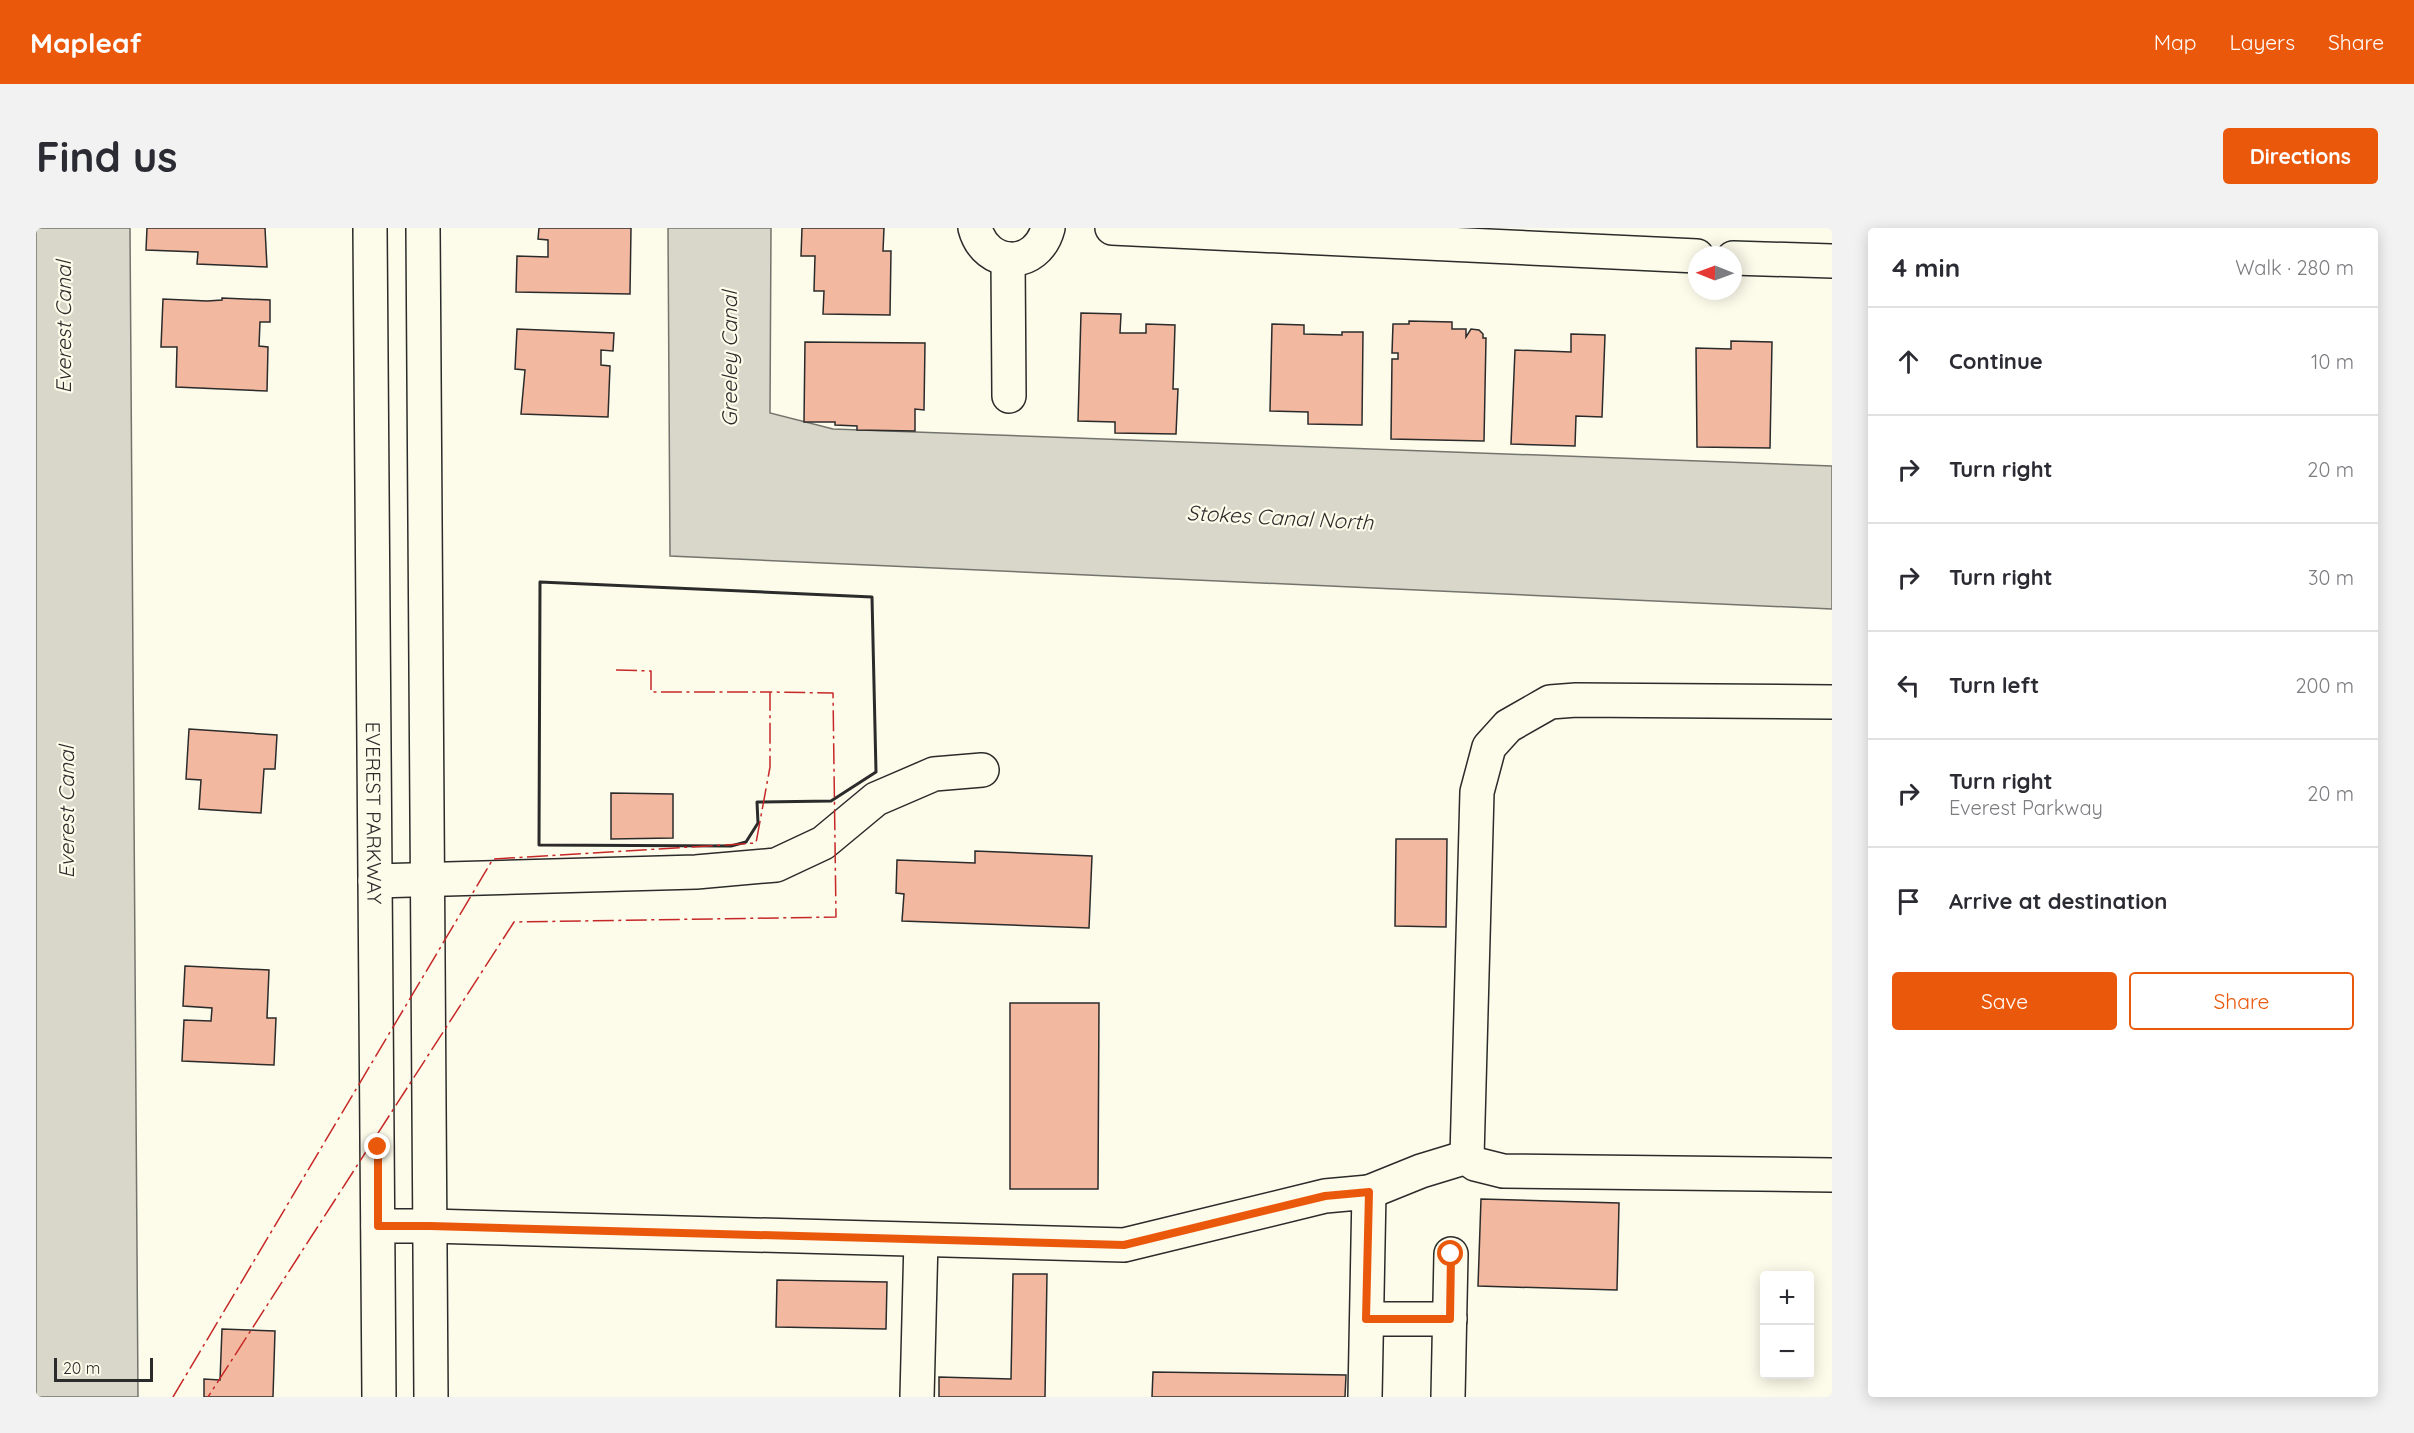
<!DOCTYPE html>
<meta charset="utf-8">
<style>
:root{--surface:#fff;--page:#f2f2f3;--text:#2b2b33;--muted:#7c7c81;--line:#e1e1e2;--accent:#ea580c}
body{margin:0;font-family:Quicksand,sans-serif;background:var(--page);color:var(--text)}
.controls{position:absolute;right:18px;bottom:18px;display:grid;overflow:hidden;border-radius:6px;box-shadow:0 3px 15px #0003}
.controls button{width:54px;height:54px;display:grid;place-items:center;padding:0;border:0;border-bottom:2px solid var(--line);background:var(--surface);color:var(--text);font:30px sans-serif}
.compass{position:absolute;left:1652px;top:18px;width:54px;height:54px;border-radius:50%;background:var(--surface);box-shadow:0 3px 15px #0003;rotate:271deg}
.scale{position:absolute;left:18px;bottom:15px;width:99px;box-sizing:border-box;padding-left:6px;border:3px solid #2b2b2b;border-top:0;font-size:16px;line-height:21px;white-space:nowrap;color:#2b2b2b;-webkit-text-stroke:4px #fdfbea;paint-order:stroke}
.stop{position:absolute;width:18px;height:18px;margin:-14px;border:4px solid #ea580c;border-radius:50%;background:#fff}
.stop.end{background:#ea580c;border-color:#fff;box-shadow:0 2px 6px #0008}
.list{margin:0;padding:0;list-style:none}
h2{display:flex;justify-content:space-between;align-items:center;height:78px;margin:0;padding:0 24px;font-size:26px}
h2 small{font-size:20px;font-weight:400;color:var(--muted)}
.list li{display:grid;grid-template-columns:39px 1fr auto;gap:18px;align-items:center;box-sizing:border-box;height:108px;padding:0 24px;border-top:2px solid var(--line)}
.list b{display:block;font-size:22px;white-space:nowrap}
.list p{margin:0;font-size:20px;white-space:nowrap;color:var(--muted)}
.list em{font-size:20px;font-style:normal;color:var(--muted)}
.actions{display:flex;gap:12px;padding:18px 24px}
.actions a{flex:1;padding:14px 0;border:2px solid var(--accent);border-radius:6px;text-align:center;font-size:21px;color:var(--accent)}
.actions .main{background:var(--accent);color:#fff}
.icon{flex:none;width:33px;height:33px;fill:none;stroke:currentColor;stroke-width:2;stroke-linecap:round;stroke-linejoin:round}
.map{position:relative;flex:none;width:1796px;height:1169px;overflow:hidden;border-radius:6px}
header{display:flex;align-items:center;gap:36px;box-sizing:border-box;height:84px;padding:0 30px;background:var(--accent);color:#fff}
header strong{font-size:28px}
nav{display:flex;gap:33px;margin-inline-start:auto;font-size:21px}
.intro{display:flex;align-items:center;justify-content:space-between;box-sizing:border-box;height:144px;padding:0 36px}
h1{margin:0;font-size:42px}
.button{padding:15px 27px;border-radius:6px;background:var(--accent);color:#fff;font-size:21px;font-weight:700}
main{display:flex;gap:36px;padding:0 36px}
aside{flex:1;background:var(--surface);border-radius:6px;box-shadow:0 3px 15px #0003}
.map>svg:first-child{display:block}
</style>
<header>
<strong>Mapleaf</strong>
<nav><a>Map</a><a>Layers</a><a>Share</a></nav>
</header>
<div class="intro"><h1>Find us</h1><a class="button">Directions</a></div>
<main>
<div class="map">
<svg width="1796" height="1169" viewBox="0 0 1796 1169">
<rect width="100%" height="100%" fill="#fdfbea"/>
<!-- water -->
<path fill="#d8d7c9" stroke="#74746e" stroke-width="1.5" d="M 0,0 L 94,0 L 102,1169 L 0,1169 Z
M 632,0 L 735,0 L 734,185 L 797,201 L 1796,238 L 1796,381 L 634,328 Z"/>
<!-- building -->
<path fill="#f2b8a0" stroke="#2b2b2b" stroke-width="1.5" d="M 111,0 L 229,0 L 231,39 L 161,36 L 162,24 L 110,22 Z
M 503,0 L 595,0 L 594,66 L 480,64 L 481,28 L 512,29 L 512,12 L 502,11 Z
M 766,0 L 848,0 L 847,23 L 855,23 L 854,87 L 787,86 L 788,63 L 778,63 L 779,28 L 765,28 Z
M 186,70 L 234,72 L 234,94 L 224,94 L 223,118 L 232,119 L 231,163 L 140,159 L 141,119 L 125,119 L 127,71 L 171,73 L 186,72 Z
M 1045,85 L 1085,86 L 1084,105 L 1110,105 L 1110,96 L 1139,97 L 1137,161 L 1142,161 L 1140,206 L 1079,205 L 1079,194 L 1042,193 Z
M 1373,93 L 1416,94 L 1416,101 L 1430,101 L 1430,109 L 1435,101 L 1443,102 L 1447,106 L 1447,110 L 1450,110 L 1448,213 L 1355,211 L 1356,131 L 1362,131 L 1362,125 L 1356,125 L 1357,96 L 1373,96 Z
M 1236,96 L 1268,97 L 1268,106 L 1306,107 L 1306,104 L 1327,104 L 1326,197 L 1272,196 L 1272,184 L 1234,183 Z
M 481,101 L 578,105 L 577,123 L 565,122 L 565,137 L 574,138 L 572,189 L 485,186 L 489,142 L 479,141 Z
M 1535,106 L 1569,107 L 1566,189 L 1540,188 L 1539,218 L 1475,216 L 1479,122 L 1535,124 Z
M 1695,113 L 1736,114 L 1734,220 L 1661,219 L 1660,120 L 1695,121 Z
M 769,114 L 889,115 L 888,182 L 879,181 L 879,203 L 821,202 L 821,198 L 799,197 L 799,194 L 768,194 Z
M 153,501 L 241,507 L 239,541 L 228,541 L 225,585 L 163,581 L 165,552 L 150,551 Z
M 575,565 L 637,566 L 637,610 L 575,611 Z
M 1360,611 L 1411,611 L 1410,699 L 1359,698 Z
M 939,623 L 1056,628 L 1053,700 L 866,693 L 868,666 L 860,665 L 861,632 L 939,635 Z
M 149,738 L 233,742 L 231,790 L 240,790 L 238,837 L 146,833 L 148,792 L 175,793 L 176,780 L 147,778 Z
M 974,775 L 1063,775 L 1062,961 L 974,961 Z
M 1445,971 L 1583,975 L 1581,1062 L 1442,1058 Z
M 977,1046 L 1011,1046 L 1009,1169 L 903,1169 L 903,1149 L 975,1151 Z
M 741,1052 L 851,1054 L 850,1101 L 740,1099 Z
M 186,1101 L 239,1103 L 237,1169 L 168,1169 L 168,1151 L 184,1152 Z
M 1117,1144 L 1310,1147 L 1309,1169 L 1116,1169 Z"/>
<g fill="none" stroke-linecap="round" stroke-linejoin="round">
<!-- minor casing -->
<g stroke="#2b2b2b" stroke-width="36">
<g id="minor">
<path id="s1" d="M 334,0 L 343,1169"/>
<path d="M 387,0 L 395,1169"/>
<path d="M 939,0 C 950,41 1001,42 1012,0"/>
<path d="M 1076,0 L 1661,28"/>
<path d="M 1697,30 L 1796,33"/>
<path d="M 972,31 L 973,168"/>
<path d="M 1796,474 L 1540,472 L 1514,474 L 1472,498 L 1453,519 L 1441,564 L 1431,929 L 1439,936 L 1467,943 L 1796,947"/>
<path d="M 339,653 L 660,644 L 740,637 L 787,615 L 840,571 L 898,546 L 946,542"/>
<path d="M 1333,964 L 1385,943 L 1431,929"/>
<path d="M 342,998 L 394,998 L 1088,1017 L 1289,968 L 1333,964 L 1329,1169"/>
<path d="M 1331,1091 L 1414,1091"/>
<path d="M 881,1169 L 885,1012"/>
<path d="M 1412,1169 L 1415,1026"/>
</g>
</g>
<!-- minor -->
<use href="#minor" stroke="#fdfbea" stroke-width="33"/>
<!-- wall -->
<path stroke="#2b2b2b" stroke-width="3" d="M 504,354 L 836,369 L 840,544 L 795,573 L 721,574 L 722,595 L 710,614 L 695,618 L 503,617 Z"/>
<!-- power -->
<path stroke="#c62828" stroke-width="1.5" stroke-dasharray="21 4.5 3 4.5" stroke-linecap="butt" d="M 580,442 L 615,443 L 615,464 L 734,464
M 137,1169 L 457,631 L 720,615 L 734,539 L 734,464 L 797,465 L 800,689 L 478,694 L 172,1169"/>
</g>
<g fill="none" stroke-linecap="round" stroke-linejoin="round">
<!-- route -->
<path stroke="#ea580c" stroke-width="8" d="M 342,919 L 342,998 L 394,998 L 1088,1017 L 1289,968 L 1333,964 L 1330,1091 L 1414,1091 L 1415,1026"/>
</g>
<g text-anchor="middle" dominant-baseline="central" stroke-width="4.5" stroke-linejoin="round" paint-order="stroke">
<!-- street labels -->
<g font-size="20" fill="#2b2b2b" stroke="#fdfbea">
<text stroke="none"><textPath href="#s1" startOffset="585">EVEREST PARKWAY</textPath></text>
</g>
<!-- water labels -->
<g font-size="21" font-style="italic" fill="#2b2b2b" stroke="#fdfbea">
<text transform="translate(27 99) rotate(-90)">Everest Canal</text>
<text transform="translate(693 131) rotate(-90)">Greeley Canal</text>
<text transform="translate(1244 289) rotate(3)">Stokes Canal North</text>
<text transform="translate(30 584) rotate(-90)">Everest Canal</text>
</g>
</g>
</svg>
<div class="controls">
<button>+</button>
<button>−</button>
</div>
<svg class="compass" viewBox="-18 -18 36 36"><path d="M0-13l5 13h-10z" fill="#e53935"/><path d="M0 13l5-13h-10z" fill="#7c7c81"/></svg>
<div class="scale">20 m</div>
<div class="stop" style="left:1415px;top:1026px"></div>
<div class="stop end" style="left:342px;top:919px"></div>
</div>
<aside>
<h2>4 min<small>Walk · 280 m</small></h2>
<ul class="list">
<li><svg class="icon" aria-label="ahead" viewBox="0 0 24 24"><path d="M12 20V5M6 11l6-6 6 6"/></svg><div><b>Continue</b></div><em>10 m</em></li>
<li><svg class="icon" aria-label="right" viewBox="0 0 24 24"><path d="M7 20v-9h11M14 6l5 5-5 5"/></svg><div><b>Turn right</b></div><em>20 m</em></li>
<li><svg class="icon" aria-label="right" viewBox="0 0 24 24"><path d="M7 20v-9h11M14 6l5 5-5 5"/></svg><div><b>Turn right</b></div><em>30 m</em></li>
<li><svg class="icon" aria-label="left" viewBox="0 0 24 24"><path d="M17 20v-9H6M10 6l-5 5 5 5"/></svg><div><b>Turn left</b></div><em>200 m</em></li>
<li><svg class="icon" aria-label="right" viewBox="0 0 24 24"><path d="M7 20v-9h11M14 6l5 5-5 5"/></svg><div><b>Turn right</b><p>Everest Parkway</p></div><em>20 m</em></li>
<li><svg class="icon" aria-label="arrive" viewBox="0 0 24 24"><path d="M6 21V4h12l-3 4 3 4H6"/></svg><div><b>Arrive at destination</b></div></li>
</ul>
<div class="actions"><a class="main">Save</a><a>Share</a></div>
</aside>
</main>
